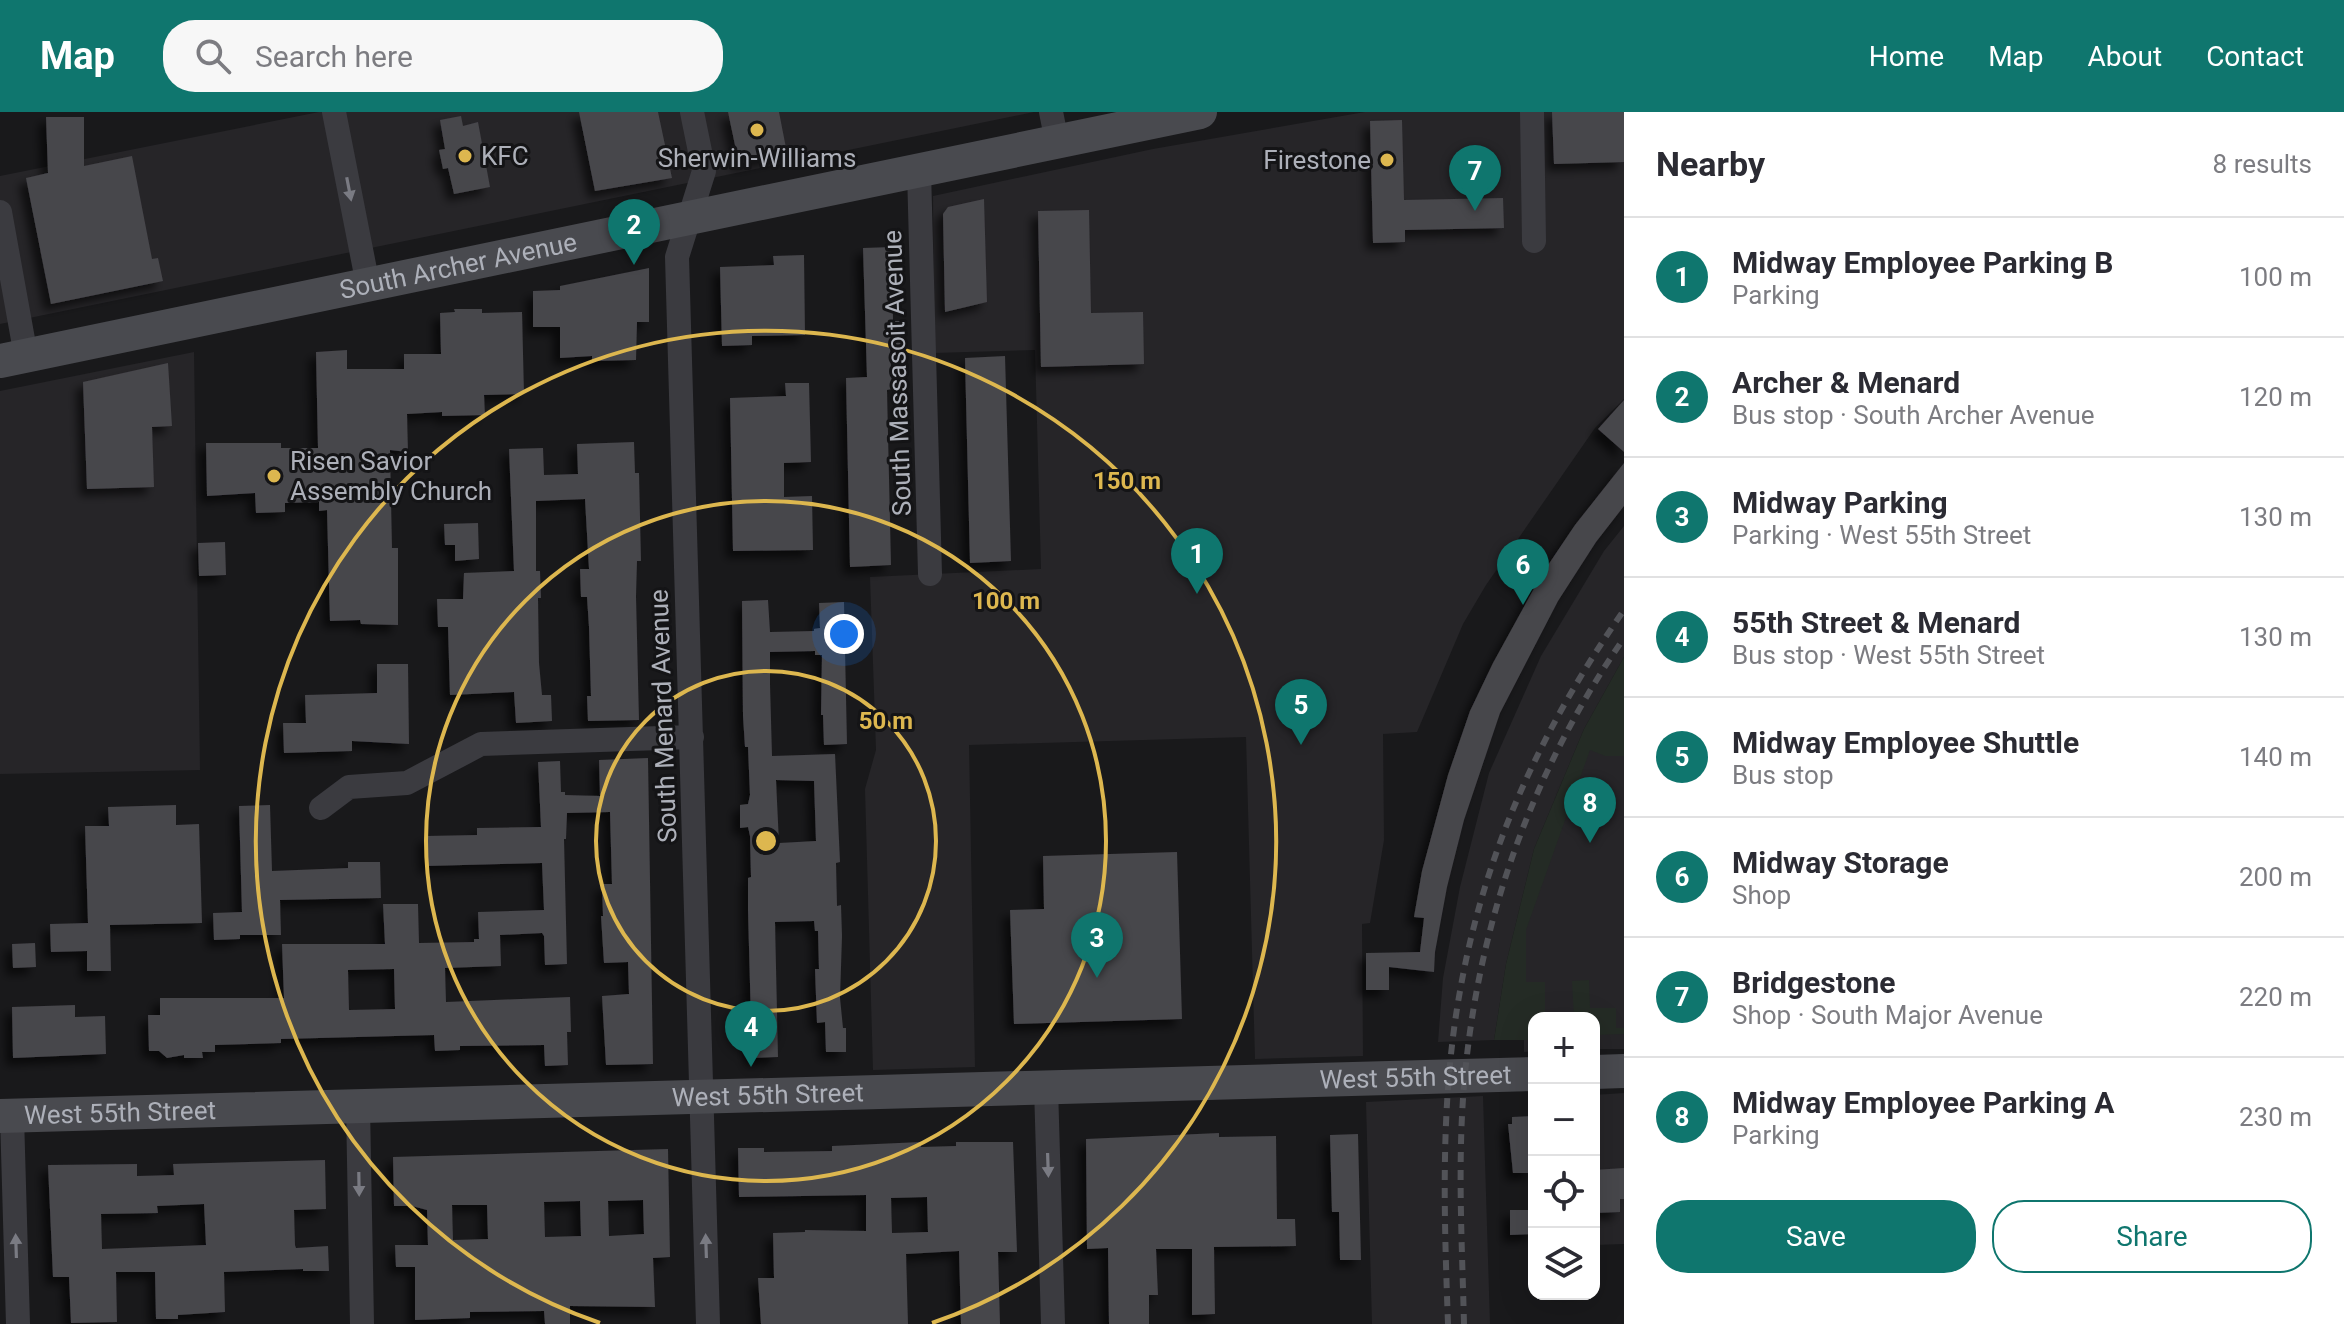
<!DOCTYPE html>
<meta charset="utf-8">
<style>
:root{--surface:#fff;--page:#f7f7f7;--text:#2b2b33;--muted:#7c7c81;--line:#e1e1e2;--accent:#0f766e}
body{margin:0;font-family:Roboto,sans-serif;background:var(--page);color:var(--text)}
.controls{position:absolute;right:24px;bottom:24px;display:grid;overflow:hidden;border-radius:16px;box-shadow:0 8px 32px #0002}
.controls button{width:72px;height:72px;display:grid;place-items:center;padding:0;border:0;border-bottom:2px solid var(--line);background:var(--surface);color:var(--text);font:40px sans-serif}
.you{position:absolute;left:844px;top:522px;width:28px;height:28px;margin:-20px;border:6px solid #fff;border-radius:50%;background:#1a73e8;box-shadow:0 0 0 12px #1a73e833}
.badge{display:grid;place-items:center;width:52px;height:52px;border-radius:50%;background:var(--accent);color:#fff;font-size:26px;font-weight:700}
.pin{position:absolute;translate:-50% -66px;filter:drop-shadow(0 2px 4px #0008)}
.pin::after{content:'';position:absolute;top:42px;width:28px;height:24px;background:inherit;clip-path:polygon(0 0,100% 0,50% 100%)}
.list{margin:0;padding:0;list-style:none}
h2{display:flex;justify-content:space-between;align-items:center;height:104px;margin:0;padding:0 32px;font-size:34px}
h2 small{font-size:26px;font-weight:400;color:var(--muted)}
.list li{display:grid;grid-template-columns:52px 1fr auto;gap:24px;align-items:center;box-sizing:border-box;height:120px;padding:0 32px;border-top:2px solid var(--line)}
.list b{display:block;font-size:30px;white-space:nowrap}
.list p{margin:0;font-size:26px;white-space:nowrap;color:var(--muted)}
.list em{font-size:26px;font-style:normal;color:var(--muted)}
.actions{display:flex;gap:16px;padding:24px 32px}
.actions a{flex:1;padding:18px 0;border:2px solid var(--accent);border-radius:32px;text-align:center;font-size:28px;color:var(--accent)}
.actions .main{background:var(--accent);color:#fff}
.icon{flex:none;width:44px;height:44px;fill:none;stroke:currentColor;stroke-width:2;stroke-linecap:round;stroke-linejoin:round}
.map{position:relative;flex:none;width:1624px;height:1212px;overflow:hidden}
header{display:flex;align-items:center;gap:48px;box-sizing:border-box;height:112px;padding:0 40px;background:var(--accent);color:#fff}
header strong{font-size:38px}
nav{display:flex;gap:44px;margin-inline-start:auto;font-size:28px}
.search{width:560px;height:72px;background:var(--page);display:flex;align-items:center;gap:20px;box-sizing:border-box;padding:0 28px;border-radius:32px;color:var(--muted);font-size:30px}
main{display:flex}
aside{flex:1;background:var(--surface)}
.map>svg:first-child{display:block}
</style>
<header>
<strong>Map</strong>
<div class="search"><svg class="icon" aria-label="search" viewBox="0 0 24 24"><circle cx="10" cy="10" r="6"/><path d="M15 15l6 6"/></svg>Search here</div>
<nav><a>Home</a><a>Map</a><a>About</a><a>Contact</a></nav>
</header>
<main>
<div class="map">
<svg width="1624" height="1212" viewBox="0 0 1624 1212">
<defs>
<filter id="shadow"><feDropShadow dx="-7" dy="7" stdDeviation="4" flood-color="#0009"/></filter>
</defs>
<rect width="100%" height="100%" fill="#19191b"/>
<!-- built -->
<path fill="#262528" d="M 319,0 L 1034,0 L 0,212 L 0,64 Z
M 1365,0 L 1624,0 L 1624,287 L 1595,316 L 1486,473 L 1463,512 L 1417,620 L 1383,622 L 1384,728 L 1370,811 L 1362,812 L 1363,944 L 1255,947 L 1246,625 L 969,633 L 975,955 L 873,958 L 865,677 L 876,638 L 870,465 L 1041,457 L 1035,238 L 934,241 L 933,84 L 1153,37 Z
M 194,240 L 200,658 L 0,662 L 0,279 Z
M 1624,414 L 1624,545 L 1584,617 L 1534,737 L 1506,852 L 1494,928 L 1438,930 L 1443,866 L 1460,775 L 1489,661 L 1541,544 L 1604,439 Z
M 1624,562 L 1624,937 L 1594,937 L 1594,906 L 1534,906 L 1534,939 L 1524,940 L 1523,809 L 1585,631 Z
M 1624,981 L 1624,1132 L 1594,1133 L 1594,983 Z
M 1483,984 L 1490,1212 L 1372,1212 L 1366,990 Z"/>
<!-- green -->
<path fill="#242b25" d="M 1624,545 L 1624,644 L 1605,644 L 1590,638 L 1526,818 L 1526,870 L 1545,870 L 1545,906 L 1534,906 L 1534,928 L 1494,928 L 1506,852 L 1534,737 L 1584,617 Z
M 1589,868 L 1590,896 L 1616,896 L 1616,916 L 1624,916 L 1624,922 L 1594,923 L 1594,906 L 1574,906 L 1572,869 Z"/>
<!-- building -->
<path fill="#47464b" fill-rule="evenodd" filter="url(#shadow)" d="M 579,0 L 658,0 L 672,66 L 595,79 Z
M 728,0 L 779,0 L 786,36 L 782,43 L 739,52 Z
M 1552,0 L 1624,0 L 1624,50 L 1554,52 Z
M 461,4 L 463,14 L 478,10 L 490,75 L 454,82 L 448,56 L 443,57 L 439,38 L 445,37 L 440,8 Z
M 46,5 L 84,5 L 84,54 L 132,44 L 152,147 L 158,146 L 163,169 L 51,192 L 26,66 L 48,61 Z
M 1402,8 L 1404,88 L 1503,86 L 1504,116 L 1405,118 L 1405,130 L 1373,131 L 1370,9 Z
M 984,87 L 987,190 L 945,200 L 943,102 L 948,95 Z
M 1089,98 L 1091,201 L 1143,200 L 1144,252 L 1041,255 L 1038,99 Z
M 892,135 L 893,209 L 903,209 L 904,234 L 890,234 L 892,277 L 887,278 L 891,453 L 850,455 L 846,266 L 867,265 L 863,136 Z
M 804,143 L 805,223 L 752,224 L 752,233 L 722,234 L 720,155 L 774,153 L 773,144 Z
M 649,156 L 649,210 L 637,210 L 636,248 L 592,249 L 592,244 L 560,246 L 560,215 L 533,215 L 533,179 L 560,178 L 560,174 Z
M 454,197 L 482,197 L 482,201 L 522,200 L 524,282 L 484,283 L 485,303 L 442,304 L 442,300 L 407,302 L 408,340 L 390,338 L 392,436 L 398,436 L 398,513 L 361,512 L 360,508 L 330,509 L 327,398 L 319,399 L 319,390 L 285,391 L 285,400 L 256,401 L 255,381 L 207,384 L 206,331 L 281,331 L 281,336 L 318,336 L 316,240 L 347,238 L 347,257 L 404,257 L 404,242 L 441,242 L 440,201 L 455,200 Z
M 1005,244 L 1011,449 L 970,451 L 965,246 Z
M 168,251 L 172,314 L 152,315 L 154,375 L 87,377 L 83,270 Z
M 785,271 L 809,271 L 811,350 L 784,351 L 784,385 L 812,384 L 813,438 L 733,439 L 730,286 L 786,284 Z
M 1624,288 L 1624,340 L 1598,317 Z
M 634,330 L 635,361 L 639,361 L 641,449 L 637,449 L 636,484 L 639,608 L 588,609 L 587,584 L 591,584 L 589,515 L 587,485 L 581,485 L 580,457 L 589,457 L 585,387 L 536,389 L 536,459 L 540,459 L 541,486 L 538,486 L 539,551 L 542,583 L 551,583 L 552,609 L 516,611 L 514,580 L 450,583 L 448,515 L 438,515 L 437,487 L 463,487 L 464,461 L 514,459 L 509,337 L 543,336 L 544,363 L 578,362 L 577,332 Z
M 1624,351 L 1624,394 L 1596,430 L 1558,489 L 1500,601 L 1464,708 L 1447,775 L 1435,840 L 1434,860 L 1389,855 L 1389,878 L 1366,878 L 1366,841 L 1420,840 L 1424,806 L 1414,805 L 1422,759 L 1448,663 L 1470,599 L 1493,551 L 1542,462 L 1575,413 Z
M 478,411 L 479,447 L 455,449 L 455,433 L 445,433 L 444,412 Z
M 225,430 L 226,463 L 199,464 L 198,431 Z
M 768,488 L 770,520 L 814,519 L 814,517 L 820,516 L 819,491 L 844,490 L 847,632 L 824,633 L 823,603 L 821,603 L 822,543 L 815,543 L 815,539 L 770,540 L 770,572 L 772,644 L 835,642 L 840,750 L 836,751 L 837,794 L 841,793 L 842,824 L 840,886 L 843,916 L 846,916 L 846,940 L 826,940 L 825,910 L 817,911 L 815,857 L 819,857 L 818,819 L 815,819 L 814,809 L 775,810 L 778,945 L 752,946 L 748,798 L 748,766 L 751,765 L 750,724 L 748,715 L 740,716 L 740,693 L 748,692 L 750,683 L 748,635 L 745,635 L 743,604 L 742,489 ZM 776,668 L 814,669 L 816,729 L 779,731 Z
M 377,552 L 408,552 L 409,632 L 352,629 L 352,639 L 284,641 L 283,611 L 306,611 L 305,583 L 377,581 Z
M 648,646 L 653,952 L 606,953 L 602,884 L 629,882 L 628,850 L 604,851 L 601,804 L 603,804 L 602,772 L 612,772 L 610,700 L 567,701 L 566,727 L 564,727 L 567,852 L 545,853 L 544,824 L 542,821 L 500,823 L 501,854 L 445,856 L 446,890 L 570,885 L 571,920 L 567,920 L 568,953 L 545,954 L 544,933 L 460,934 L 460,938 L 435,939 L 434,923 L 281,927 L 281,931 L 215,933 L 215,940 L 202,940 L 203,946 L 184,946 L 184,943 L 167,946 L 159,939 L 149,939 L 148,903 L 160,903 L 160,886 L 284,886 L 282,832 L 385,832 L 383,792 L 418,792 L 419,831 L 474,830 L 474,827 L 479,827 L 478,800 L 544,798 L 542,751 L 426,754 L 425,724 L 477,723 L 477,716 L 541,715 L 538,650 L 560,649 L 561,680 L 565,680 L 565,683 L 600,684 L 599,648 ZM 394,857 L 395,897 L 349,898 L 348,858 Z
M 176,693 L 176,713 L 199,712 L 202,811 L 110,813 L 111,859 L 87,859 L 87,839 L 51,840 L 50,812 L 88,811 L 85,714 L 109,714 L 108,695 Z
M 270,693 L 272,759 L 348,756 L 348,750 L 380,750 L 381,786 L 280,788 L 281,823 L 240,823 L 240,827 L 214,828 L 213,801 L 242,800 L 239,694 Z
M 1177,740 L 1182,907 L 1014,912 L 1010,798 L 1044,797 L 1043,744 Z
M 35,831 L 36,855 L 13,856 L 12,832 Z
M 75,893 L 75,905 L 105,904 L 106,942 L 13,946 L 12,895 Z
M 1532,1004 L 1533,1061 L 1513,1061 L 1508,1012 L 1512,1012 L 1512,1005 Z
M 1219,1021 L 1219,1025 L 1276,1024 L 1277,1107 L 1295,1107 L 1296,1134 L 1214,1135 L 1215,1202 L 1192,1203 L 1192,1137 L 1156,1137 L 1158,1183 L 1149,1183 L 1149,1212 L 1109,1212 L 1108,1136 L 1087,1137 L 1086,1027 Z
M 1358,1022 L 1361,1148 L 1340,1148 L 1339,1100 L 1332,1100 L 1330,1023 Z
M 921,1030 L 921,1035 L 956,1034 L 956,1030 L 1013,1030 L 1017,1140 L 998,1140 L 1000,1212 L 961,1212 L 959,1139 L 906,1142 L 908,1212 L 761,1212 L 758,1166 L 774,1166 L 773,1121 L 805,1120 L 805,1118 L 866,1119 L 866,1083 L 739,1085 L 738,1036 L 764,1036 L 764,1040 L 832,1039 L 832,1034 ZM 927,1085 L 928,1120 L 892,1121 L 891,1086 Z
M 668,1037 L 670,1145 L 653,1146 L 655,1195 L 570,1194 L 570,1212 L 545,1212 L 544,1199 L 470,1200 L 470,1206 L 415,1208 L 415,1155 L 396,1155 L 395,1133 L 428,1133 L 427,1098 L 412,1094 L 394,1094 L 393,1045 ZM 643,1088 L 644,1122 L 609,1124 L 608,1089 ZM 580,1089 L 581,1124 L 545,1125 L 544,1090 ZM 452,1093 L 487,1093 L 488,1127 L 453,1128 Z
M 325,1048 L 326,1097 L 294,1098 L 295,1133 L 296,1136 L 328,1134 L 329,1159 L 303,1159 L 303,1157 L 224,1160 L 225,1200 L 178,1203 L 178,1207 L 156,1207 L 155,1160 L 116,1160 L 117,1210 L 71,1211 L 69,1165 L 53,1165 L 48,1053 L 137,1052 L 137,1064 L 174,1063 L 173,1052 ZM 204,1092 L 206,1133 L 102,1137 L 101,1102 L 158,1101 L 157,1094 Z
M 1624,1056 L 1624,1087 L 1620,1087 L 1620,1100 L 1594,1101 L 1594,1058 Z
M 1510,1098 L 1534,1098 L 1534,1122 L 1510,1123 Z"/>
<g fill="none" stroke-linecap="round" stroke-linejoin="round">
<!-- street -->
<path stroke="#3b3b40" stroke-width="24" d="M 334,0 L 368,173
M 692,0 L 704,59 L 677,145 L 708,1212
M 1051,0 L 1057,30
M 1532,0 L 1534,129
M 919,59 L 930,462
M 0,100 L 26,244
M 321,696 L 349,675 L 407,671 L 481,632 L 692,625
M 1046,975 L 1053,1212
M 358,994 L 362,1212
M 12,1004 L 18,1212"/>
<!-- secondary -->
<g stroke="#494a4f" stroke-width="34">
<path id="s1" d="M 0,249 L 1200,0"/>
<path d="M 1594,960 L 1624,959"/>
<path id="s2" d="M 0,1004 L 1534,962"/>
</g>
<!-- rail -->
<path stroke="#525358" stroke-width="6" stroke-dasharray="10 8" stroke-linecap="butt" d="M 1448,1212 C 1444,1101 1440,989 1460,879 C 1485,737 1542,616 1624,498
M 1464,1212 C 1462,1129 1457,1045 1465,962 C 1480,804 1534,656 1624,526"/>
</g>
<!-- one-way arrows -->
<defs><path id="oneway-solid" d="M-6-.8H1V-3.2L6.5 0L1 3.2V.8H-6Z" transform="scale(2)"/></defs>
<g fill="#7a7b83">
<use href="#oneway-solid" transform="translate(349 77) rotate(79)"/>
<use href="#oneway-solid" transform="translate(1048 1053) rotate(88)"/>
<use href="#oneway-solid" transform="translate(359 1072) rotate(89)"/>
<use href="#oneway-solid" transform="translate(16 1134) rotate(-92)"/>
<use href="#oneway-solid" transform="translate(706 1134) rotate(-92)"/>
</g>
<!-- distance rings -->
<g fill="none" stroke="#ddb74f" stroke-width="4">
<circle cx="766" cy="729" r="170"/>
<circle cx="766" cy="729" r="340"/>
<path d="M600 1211A510 510 0 1 1 932 1211"/>
</g>
<!-- markers -->
<g fill="#ddb74f" stroke="#141416" stroke-width="3">
<circle cx="757" cy="18" r="8"/>
<circle cx="465" cy="44" r="8"/>
<circle cx="1387" cy="48" r="8"/>
<circle cx="274" cy="364" r="8"/>
</g>
<g text-anchor="middle" dominant-baseline="central" stroke-width="6" stroke-linejoin="round" paint-order="stroke">
<!-- poi labels -->
<g font-size="26" fill="#adb0b9" stroke="#141416" text-anchor="start">
<text x="481" y="44">KFC</text>
<text x="757" y="46" text-anchor="middle">Sherwin-Williams</text>
<text x="1371" y="48" text-anchor="end">Firestone</text>
<text x="290" y="349">Risen Savior<tspan x="290" dy="30">Assembly Church</tspan></text>
</g>
<!-- street labels -->
<g font-size="26" fill="#adb0b9" stroke="#141416">
<text stroke="none"><textPath href="#s1" startOffset="468">South Archer Avenue</textPath></text>
<text transform="translate(897 261) rotate(-92)">South Massasoit Avenue</text>
<text transform="translate(663 604) rotate(-92)">South Menard Avenue</text>
<text stroke="none"><textPath href="#s2" startOffset="1416">West 55th Street</textPath></text>
<text stroke="none"><textPath href="#s2" startOffset="768">West 55th Street</textPath></text>
<text stroke="none"><textPath href="#s2" startOffset="120">West 55th Street</textPath></text>
</g>
</g>
<circle cx="766" cy="729" r="12" fill="#ddb74f" stroke="#141416" stroke-width="4"/>
<g font-size="24" text-anchor="middle" font-weight="bold" fill="#ddb74f" stroke="#141416" stroke-width="6" stroke-linejoin="round" paint-order="stroke">
<text x="1127" y="377">150 m</text>
<text x="1006" y="497">100 m</text>
<text x="886" y="617">50 m</text>
</g>
</svg>
<div class="controls">
<button>+</button>
<button>−</button>
<button><svg class="icon" aria-label="locate" viewBox="0 0 24 24"><circle cx="12" cy="12" r="6"/><path d="M12 2v4M12 18v4M2 12h4M18 12h4"/></svg></button>
<button><svg class="icon" aria-label="layers" viewBox="0 0 24 24"><path d="M12 4l9 5-9 5-9-5zM3 14l9 5 9-5"/></svg></button>
</div>
<div class="you"></div>
<div class="pin badge" style="left:1197px;top:482px">1</div>
<div class="pin badge" style="left:634px;top:153px">2</div>
<div class="pin badge" style="left:1097px;top:866px">3</div>
<div class="pin badge" style="left:751px;top:955px">4</div>
<div class="pin badge" style="left:1301px;top:633px">5</div>
<div class="pin badge" style="left:1523px;top:493px">6</div>
<div class="pin badge" style="left:1475px;top:99px">7</div>
<div class="pin badge" style="left:1590px;top:731px">8</div>
</div>
<aside>
<h2>Nearby<small>8 results</small></h2>
<ul class="list">
<li><span class="badge">1</span><div><b>Midway Employee Parking B</b><p>Parking</p></div><em>100 m</em></li>
<li><span class="badge">2</span><div><b>Archer &amp; Menard</b><p>Bus stop · South Archer Avenue</p></div><em>120 m</em></li>
<li><span class="badge">3</span><div><b>Midway Parking</b><p>Parking · West 55th Street</p></div><em>130 m</em></li>
<li><span class="badge">4</span><div><b>55th Street &amp; Menard</b><p>Bus stop · West 55th Street</p></div><em>130 m</em></li>
<li><span class="badge">5</span><div><b>Midway Employee Shuttle</b><p>Bus stop</p></div><em>140 m</em></li>
<li><span class="badge">6</span><div><b>Midway Storage</b><p>Shop</p></div><em>200 m</em></li>
<li><span class="badge">7</span><div><b>Bridgestone</b><p>Shop · South Major Avenue</p></div><em>220 m</em></li>
<li><span class="badge">8</span><div><b>Midway Employee Parking A</b><p>Parking</p></div><em>230 m</em></li>
</ul>
<div class="actions"><a class="main">Save</a><a>Share</a></div>
</aside>
</main>
